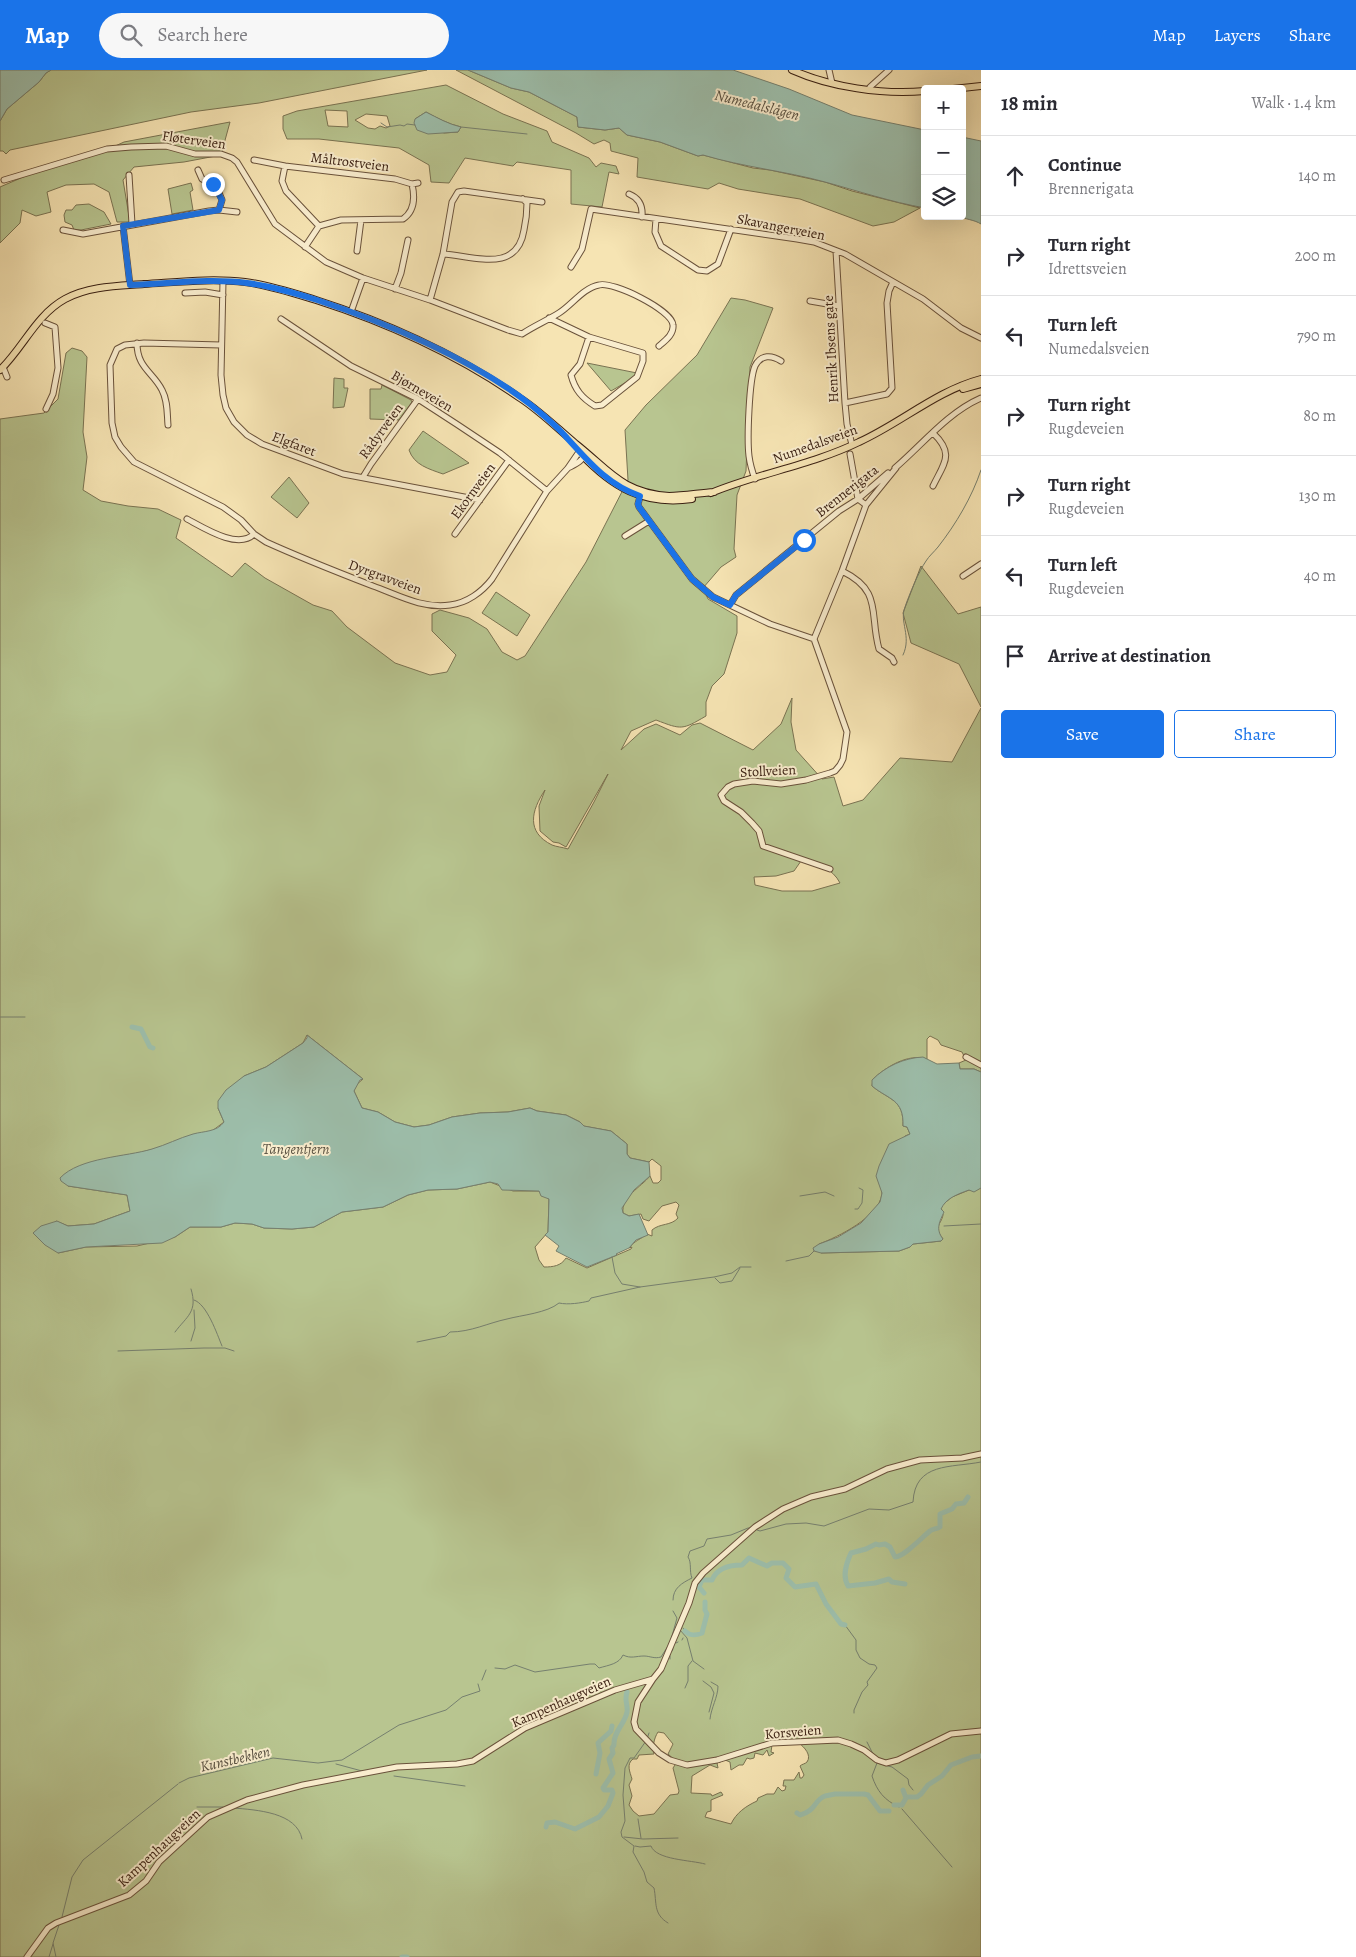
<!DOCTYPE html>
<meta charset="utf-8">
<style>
:root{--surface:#fff;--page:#f7f7f7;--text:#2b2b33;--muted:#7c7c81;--line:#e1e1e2;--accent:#1a73e8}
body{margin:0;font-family:Alegreya,serif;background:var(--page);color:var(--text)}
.controls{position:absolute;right:15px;top:15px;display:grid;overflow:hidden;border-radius:5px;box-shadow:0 5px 20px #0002}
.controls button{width:45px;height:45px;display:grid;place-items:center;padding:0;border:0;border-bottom:1px solid var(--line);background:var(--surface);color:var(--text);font:25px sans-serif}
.stop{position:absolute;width:15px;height:15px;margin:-11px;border:4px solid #1a73e8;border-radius:50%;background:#fff}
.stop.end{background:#1a73e8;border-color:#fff;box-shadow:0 1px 5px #0008}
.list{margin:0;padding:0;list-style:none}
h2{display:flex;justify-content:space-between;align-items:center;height:65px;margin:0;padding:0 20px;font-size:21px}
h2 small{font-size:16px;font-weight:400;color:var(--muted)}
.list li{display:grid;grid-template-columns:32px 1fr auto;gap:15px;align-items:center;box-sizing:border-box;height:80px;padding:0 20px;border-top:1px solid var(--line)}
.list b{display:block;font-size:19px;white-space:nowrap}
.list p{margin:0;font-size:16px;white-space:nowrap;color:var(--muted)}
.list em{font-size:16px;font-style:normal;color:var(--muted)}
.actions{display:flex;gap:10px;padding:15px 20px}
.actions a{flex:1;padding:11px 0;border:1px solid var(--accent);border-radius:5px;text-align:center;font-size:18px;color:var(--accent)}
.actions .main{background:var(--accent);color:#fff}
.icon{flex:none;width:28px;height:28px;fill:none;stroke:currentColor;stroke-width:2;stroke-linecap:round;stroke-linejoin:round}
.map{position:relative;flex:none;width:981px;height:1887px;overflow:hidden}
header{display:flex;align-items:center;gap:30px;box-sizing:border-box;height:70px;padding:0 25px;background:var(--accent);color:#fff}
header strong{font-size:24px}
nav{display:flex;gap:28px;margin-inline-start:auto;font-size:18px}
.search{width:350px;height:45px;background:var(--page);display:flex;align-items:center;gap:12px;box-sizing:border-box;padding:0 18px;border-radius:28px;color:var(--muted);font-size:19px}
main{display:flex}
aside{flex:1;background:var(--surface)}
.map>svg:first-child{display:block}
</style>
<header>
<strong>Map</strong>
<div class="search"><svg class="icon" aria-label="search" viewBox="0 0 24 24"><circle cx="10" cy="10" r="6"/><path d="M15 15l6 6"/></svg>Search here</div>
<nav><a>Map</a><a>Layers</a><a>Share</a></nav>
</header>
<main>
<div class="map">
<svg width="981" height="1887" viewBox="0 0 981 1887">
<rect width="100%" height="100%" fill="#f6e4b3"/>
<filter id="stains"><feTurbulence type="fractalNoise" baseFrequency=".004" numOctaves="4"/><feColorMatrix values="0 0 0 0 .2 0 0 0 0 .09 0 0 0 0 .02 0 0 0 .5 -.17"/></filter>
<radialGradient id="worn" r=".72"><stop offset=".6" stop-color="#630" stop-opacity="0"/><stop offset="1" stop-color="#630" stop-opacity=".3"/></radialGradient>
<!-- green -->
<path fill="#b8c590" stroke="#7a7352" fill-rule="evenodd" d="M 51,0 L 427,0 L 259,33 L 191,42 L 10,80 L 6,84 L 3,81 L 0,81 L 0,51 L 7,39 L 39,12 L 46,3 Z
M 456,0 L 468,0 L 511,18 L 529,22 L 577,47 L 578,57 L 605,60 L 619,58 L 627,65 L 660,72 L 698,86 L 703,85 L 753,98 L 770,100 L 825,112 L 852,121 L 920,138 L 894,152 L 873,156 L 800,129 L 738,119 L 719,113 L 708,119 L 637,107 L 638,88 L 611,81 L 610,73 L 604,70 L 594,74 L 576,63 Z
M 446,15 L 503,44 L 547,61 L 552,72 L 589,88 L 596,97 L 601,93 L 616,96 L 619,104 L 609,102 L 602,137 L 571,134 L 571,100 L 517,92 L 513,96 L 465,88 L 449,113 L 431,112 L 429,95 L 399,78 L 319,69 L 287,69 L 283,59 L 283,46 L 297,41 ZM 325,40 L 347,41 L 348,57 L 328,56 ZM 426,42 C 437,48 448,54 461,57 L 458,62 L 444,63 L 415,49 ZM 366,44 L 387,46 L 390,56 L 386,58 L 380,56 L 375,59 L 368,58 L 355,50 Z
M 230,52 L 221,85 L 184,92 L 134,97 L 123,110 L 130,152 L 117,152 L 109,122 L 94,114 L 66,115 L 47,122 L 51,142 L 36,146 L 22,140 L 20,153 L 0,173 L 0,117 L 37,101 L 102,82 L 124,72 Z
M 191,113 L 193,120 L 190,122 L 193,140 L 172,144 L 168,119 Z
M 89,134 L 104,142 L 111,154 L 81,160 L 74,160 L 72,155 L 65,152 L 64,145 L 66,140 L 72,140 L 76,135 Z
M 731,228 L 745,230 L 773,238 L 750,297 L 746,401 L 737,425 L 734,479 L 736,487 L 721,497 L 703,518 L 708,529 L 737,546 L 737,563 L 724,604 L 712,616 L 706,632 L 706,646 C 682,660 682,660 656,650 L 631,661 L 621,680 L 644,659 L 656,654 L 680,665 L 692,655 L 700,653 L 753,680 L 781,654 L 792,628 L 791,652 L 796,680 L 822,709 L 834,707 L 843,736 L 863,730 L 900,688 L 952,692 L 981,638 L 981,1002 L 974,999 L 960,999 L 959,993 L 966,990 L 962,982 L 941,975 L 938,970 L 930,966 L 927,969 L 927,989 C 908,983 886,997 873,1009 L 872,1016 C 889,1030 904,1029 903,1056 L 907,1057 L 910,1064 L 905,1066 L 877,1106 C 879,1111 882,1118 882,1124 C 879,1147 838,1167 819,1174 L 821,1183 L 899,1181 L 910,1177 L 913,1174 L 941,1171 L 943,1169 C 933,1156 941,1155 943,1145 C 943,1142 941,1139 941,1136 L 952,1127 L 969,1120 L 981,1118 L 981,1887 L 0,1887 L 0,349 L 44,343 L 58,329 L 66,283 L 72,278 L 82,281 L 87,287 L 83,362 L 87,387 L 83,420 L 101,431 L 128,436 L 158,439 L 181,450 L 176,468 L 232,507 L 245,493 L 265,508 L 313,535 L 332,541 L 347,557 L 395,593 L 430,605 L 447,602 L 456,585 L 432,561 L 432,544 L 440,540 L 469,548 L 487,559 L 502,582 L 517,590 L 525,586 L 586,492 L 628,410 L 625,360 L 646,335 L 697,285 ZM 608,704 L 594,732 L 568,779 C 562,777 557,777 552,775 C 526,762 531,741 545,720 L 539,736 L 540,761 L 553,772 L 559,773 L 566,777 ZM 801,791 C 817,792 833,799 840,813 L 812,821 L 782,821 L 755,815 L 754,807 L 776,806 L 794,801 ZM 307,965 L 363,1009 L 356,1015 L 354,1021 L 362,1038 L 378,1042 L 395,1052 L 414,1057 L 429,1055 L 452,1047 L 480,1043 L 508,1042 L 530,1038 L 537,1041 L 566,1045 L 580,1052 L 583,1056 L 611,1061 L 627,1074 L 627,1084 L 630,1088 L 649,1092 L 652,1089 L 661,1096 L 661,1110 L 658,1113 L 653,1113 L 650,1106 C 641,1117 621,1127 623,1143 L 629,1146 L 641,1144 L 643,1149 L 649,1151 L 662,1136 L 676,1132 L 679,1135 L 676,1144 L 678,1148 C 671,1156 660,1153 652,1160 L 652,1166 L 647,1164 C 641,1169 634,1171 629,1178 L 632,1177 L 631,1179 L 587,1198 L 566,1188 C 561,1196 553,1197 544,1197 L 539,1190 L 535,1177 L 548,1162 L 549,1129 L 539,1121 L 513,1121 L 490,1112 L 457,1119 L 428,1120 L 408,1125 L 383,1137 L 342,1142 L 314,1157 L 292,1159 L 264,1158 L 252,1154 L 235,1153 L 221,1157 L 190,1157 L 175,1167 L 137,1176 L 86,1177 L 58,1183 L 56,1151 L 68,1156 L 94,1154 L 130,1141 L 127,1125 L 68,1116 L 110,1088 L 138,1083 L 166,1076 L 192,1065 L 212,1061 L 224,1052 L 218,1038 L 244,1006 L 266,997 L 303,973 ZM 658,1662 L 664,1663 L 673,1674 L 668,1684 L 677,1692 L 673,1698 L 679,1721 L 678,1724 L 670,1725 L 654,1744 L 639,1746 L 633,1741 L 629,1735 L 632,1726 L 629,1715 L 632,1709 C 630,1702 626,1694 633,1689 L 637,1689 L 639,1685 L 654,1684 C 652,1678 654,1668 658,1662 ZM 799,1673 C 804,1677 812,1685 807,1692 C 805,1694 802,1694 800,1696 L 804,1705 L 802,1708 L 800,1708 L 799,1702 L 794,1710 L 784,1710 L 783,1716 L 786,1716 L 785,1720 L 782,1721 L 778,1717 L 774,1724 L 767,1724 L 758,1728 L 757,1731 C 746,1736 736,1743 731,1754 L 705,1747 L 707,1742 L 711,1741 L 711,1730 L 723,1725 L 721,1722 L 712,1726 L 711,1724 L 691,1723 L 692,1706 L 710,1695 L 718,1698 L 717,1693 L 723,1691 L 725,1688 L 725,1690 L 730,1692 L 731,1700 L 739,1695 L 743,1695 L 747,1688 L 750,1689 L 754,1688 L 755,1683 L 763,1685 L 767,1680 L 769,1686 L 774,1683 L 771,1682 L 772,1675 Z
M 587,293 L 637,303 L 630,310 L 611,321 Z
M 334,308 L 344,309 L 344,318 L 348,318 L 344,337 L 333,338 Z
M 382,315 L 411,330 L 412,332 L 399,350 L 370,349 L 370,319 L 381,319 Z
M 423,361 L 469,393 L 443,404 C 429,399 414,395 409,380 Z
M 289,407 L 309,433 L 297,448 L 271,427 Z
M 921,496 L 958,544 L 981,537 L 981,637 L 959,594 L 911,573 L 903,543 Z
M 496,522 L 530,545 L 517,566 L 482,543 Z"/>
<!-- water -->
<path fill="#9dbfac" stroke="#76806f" d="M 0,0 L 51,0 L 46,3 L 39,12 L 7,39 L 0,51 Z
M 468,0 L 733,0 L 789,19 L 852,45 L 925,60 L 925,138 C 891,132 858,121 825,112 C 785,101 743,97 703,85 L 698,86 L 660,72 L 627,65 L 619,58 L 605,60 L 578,57 L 577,47 L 529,22 L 511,18 Z
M 426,42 C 438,48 448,54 461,57 L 458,62 L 428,64 L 417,60 L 414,53 L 415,49 Z
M 962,67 L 981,71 L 981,154 C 975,150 965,149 957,146 L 962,146 Z
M 307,965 L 363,1009 L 360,1010 L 354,1021 L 362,1038 L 378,1042 L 395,1052 L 414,1057 L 429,1055 L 452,1047 L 480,1043 L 508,1042 L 530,1038 L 537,1041 L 566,1045 L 580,1052 L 584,1056 L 611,1061 L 627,1074 L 627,1084 L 630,1088 L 649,1092 L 650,1106 L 634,1120 L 622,1138 L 623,1143 L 629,1146 L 639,1144 L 648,1165 L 636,1170 L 629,1178 L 616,1184 L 617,1185 L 587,1197 L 556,1181 L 559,1176 L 545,1165 L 548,1162 L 549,1129 L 541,1126 L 539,1121 L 502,1120 L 498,1114 L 490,1112 L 457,1119 L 428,1120 L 408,1125 L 383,1137 L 342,1142 L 314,1157 L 292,1159 L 264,1158 L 252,1154 L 235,1153 L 221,1157 L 190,1157 L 175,1167 L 162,1173 L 86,1177 L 58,1183 L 45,1175 L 33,1163 L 41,1156 L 57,1151 L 68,1156 L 94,1154 L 130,1141 L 127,1125 L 68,1116 L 61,1111 L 60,1108 C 80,1087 126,1087 152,1079 C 166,1075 179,1068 193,1064 C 204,1061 217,1062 224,1052 L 218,1038 L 218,1031 L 226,1020 L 244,1006 L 266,997 L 303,973 L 307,968 Z
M 923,987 L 937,994 L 959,993 L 960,999 L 974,999 L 981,1002 L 981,1118 L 974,1122 L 969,1120 C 958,1124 946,1128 941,1139 L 944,1142 C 940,1151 935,1159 943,1169 L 941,1171 L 913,1174 L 910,1177 L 899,1181 L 821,1183 L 814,1181 L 813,1178 L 819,1174 L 838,1167 L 861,1153 L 880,1132 L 882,1123 L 876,1106 L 879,1096 L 889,1074 L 910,1064 L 907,1057 L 903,1056 C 904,1029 889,1030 872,1016 L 872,1010 C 886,996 904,988 923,987 Z"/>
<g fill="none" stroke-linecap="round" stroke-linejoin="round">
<!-- stream -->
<path stroke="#76806f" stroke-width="1" d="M 381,53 L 387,57 L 400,55 L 404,56 L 407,54 L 415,55
M 461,57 L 527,64
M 903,585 C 912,566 899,552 905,537 C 909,525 919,501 926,491 C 929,486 934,482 938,477 C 956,454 972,427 981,400
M 0,947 L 25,947
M 800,1126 L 825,1122 L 834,1126
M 855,1139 L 858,1139 L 862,1133 L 863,1120 L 859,1118
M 944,1156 L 981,1154
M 612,1187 L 615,1203 L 622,1214 L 640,1217
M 786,1191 L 809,1186 L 814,1181
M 715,1208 L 720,1213 L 732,1211 L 740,1198
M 194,1230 C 207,1234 217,1264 222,1276
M 175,1262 C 187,1246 198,1242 191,1219
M 191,1271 L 195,1258 L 194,1240
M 417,1272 L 446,1266 L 450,1262 C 471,1262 488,1253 507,1249 C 522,1245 547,1243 559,1233 C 568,1235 581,1233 589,1231 L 591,1228 L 640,1217 L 714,1207 L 732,1203 L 740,1197 L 751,1197
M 118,1281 L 204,1278 L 225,1278 L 234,1281
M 757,1460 L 760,1461 L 786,1454 L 806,1453 L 824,1456 L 869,1439 L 889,1440 L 913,1432 C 915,1392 951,1398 981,1392
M 673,1530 C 673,1518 682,1513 692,1508 C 689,1501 692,1493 688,1487 L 690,1481 L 704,1476 L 707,1469 L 731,1465 L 748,1458 L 752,1458
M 845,1555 L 856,1570 L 856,1580 L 860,1588 L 869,1594 L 875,1595 L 877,1598 L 867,1612 L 868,1615 L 862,1622 L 854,1640 L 854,1643
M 683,1558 L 685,1561
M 680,1560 L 687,1568 L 693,1591 L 704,1599
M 682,1570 L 683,1568
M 670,1573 L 677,1548 L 673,1541
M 676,1573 L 678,1572
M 672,1581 L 673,1579
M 670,1589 L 670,1586
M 495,1598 L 505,1599 L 515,1595 L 535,1602 L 590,1594 L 595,1594 L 599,1598 C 609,1595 619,1594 623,1585 C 631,1589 636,1586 644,1586 C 650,1586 654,1589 661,1587 L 668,1576
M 482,1610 L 486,1600
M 703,1611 L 711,1617 L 714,1623 L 709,1642
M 685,1618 L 688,1611 L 688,1596 L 692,1591
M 710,1649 C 711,1638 718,1627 718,1616 L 711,1612
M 647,1669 L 649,1663
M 646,1671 L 634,1688 L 630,1688 L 625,1698 L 623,1725 L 625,1751 L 621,1762 L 622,1767 L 634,1776 L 633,1782 L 644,1802 L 647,1812 L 654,1818 C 657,1833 653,1844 668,1853
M 867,1672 L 872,1682 L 878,1688
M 336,1694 L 362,1701
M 394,1706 L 465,1716
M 179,1713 L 189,1708 L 273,1688 L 318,1693 L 342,1690 L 399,1655 L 446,1640 L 462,1627 L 480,1621 L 478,1614
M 197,1737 L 223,1737
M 899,1737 C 884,1730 877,1721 872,1706 L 877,1693 L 892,1697 L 908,1709 L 909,1715 L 913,1720
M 234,1738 C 256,1740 297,1742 302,1769
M 902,1739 L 952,1797
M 638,1749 L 641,1768
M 624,1767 L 643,1769 L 678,1768
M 635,1776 L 640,1777 L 651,1776 C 656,1790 691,1790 705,1794
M 62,1847 L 72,1807 L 83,1790 L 178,1714
M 49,1887 L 53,1874
M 56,1887 L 53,1873 L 59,1855"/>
<!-- canal -->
<path stroke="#9dbfac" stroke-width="5" d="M 132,957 L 141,959 L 150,977 L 153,978
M 905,1514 L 892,1512 L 889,1509 L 875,1513 L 848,1516 C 842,1506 846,1494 851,1483 L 866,1479 L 876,1474 L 879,1475 L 885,1474 L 890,1477 L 895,1487 C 905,1486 921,1468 930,1461 C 932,1459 937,1459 940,1457 L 940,1444 L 952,1439 L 956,1434 L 964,1433 L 968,1427
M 704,1523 L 699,1517 L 702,1510 L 712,1510 C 717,1498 729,1495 742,1495 L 749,1488 L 767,1496 L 772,1493 L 783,1493 L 789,1499 L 786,1508 L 795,1517 L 816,1514 L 826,1534 L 841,1554 L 845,1555
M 685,1561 C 690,1566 695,1566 702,1563 L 707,1544 L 705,1540 L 705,1532
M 596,1704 L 600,1683 L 598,1673 L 611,1661 L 612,1656
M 906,1727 L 917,1727 L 921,1724 L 928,1715 L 942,1706 L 951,1695 L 972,1687 L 981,1686
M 894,1735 L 902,1735 L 906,1728 L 903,1720
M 797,1743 L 800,1745 C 816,1741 814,1730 825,1726 L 835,1724 L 864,1724 L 868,1725 L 880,1741 L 889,1741
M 546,1757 L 547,1753 L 555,1752 L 575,1759 L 599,1747 L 608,1736 L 613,1723 L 612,1720 L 604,1720 L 603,1718 L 613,1703 L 609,1689 L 613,1683 L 612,1678 L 614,1675 C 613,1662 625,1654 627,1642 C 628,1634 624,1630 627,1622
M 402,1887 L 407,1887"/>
<!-- minor casing -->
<g stroke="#6a523b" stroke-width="7">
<path id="minor" d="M 829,0 L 832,13
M 870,17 L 889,0
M 254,90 L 285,96
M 198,100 L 202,109 L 213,114 L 219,123 L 222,130 L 219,140
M 129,105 L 132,154
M 4,110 L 107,79 L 131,77 L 166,76 L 195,84 L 221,84 L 232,88 L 237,92 L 275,154 L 326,192 L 363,208 L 430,230 L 508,260 L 522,264 C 534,256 546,251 559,243 C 572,235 583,218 599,215 C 613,211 672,240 673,255 C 674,264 666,270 659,276
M 629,124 C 639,128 643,136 642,147
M 656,149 L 655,162 L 661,176 L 698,200 L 707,201 L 718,194 L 731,159
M 123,156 L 130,215
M 319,156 L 341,150 L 403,149 C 415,141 415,127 412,114
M 63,160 L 83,164 L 209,141 L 219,140 L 237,142
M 305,177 L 319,156 L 286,121 L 282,111 L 285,96 L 395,109 L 412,114 L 418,113
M 357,181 L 361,150
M 836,181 L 845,333 L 847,354 L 852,375
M 443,184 C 474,186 517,204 524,160 C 526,151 527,143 527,133 L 523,129
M 571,197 L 582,179 L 591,139 L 797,169 L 814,172 L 845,184 L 923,229 L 961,258 L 981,268
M 223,211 L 221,305 L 223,325 L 226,338 L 234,352 L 247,365 L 262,374 L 343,404 L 480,430
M 395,219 L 401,203 L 408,170
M 185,223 L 205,222 L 223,225
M 430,230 L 443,184 L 452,132 L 458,122 L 464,121 L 542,132
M 810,231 L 839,236
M 351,242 L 363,208
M 549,248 L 589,267 L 643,283 L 643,291 L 637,307 L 602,335 L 595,336 C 582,328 575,320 571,305 L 580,294 L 589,267
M 281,249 L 351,296 L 418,329 L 458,355 L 500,383 L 547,421
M 45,253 L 55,257 L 58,298 L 53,324 L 46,339
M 137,273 C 137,298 153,302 162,320 C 168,331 167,344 168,355
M 221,275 L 144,273 L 125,275 L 117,279 L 110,295 L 112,353 L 115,367 L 121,377 L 134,392 L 223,437 L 241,450 L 254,464 L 266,472 C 301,488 337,502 373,516 C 398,525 422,539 450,535 C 467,533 482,522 492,509 L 547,421 L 568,398 L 579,382 L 584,382 C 584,391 576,394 568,398
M 3,297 L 7,307
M 845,333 L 887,324 L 892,318 L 887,233 L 889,221 L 893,212
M 850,384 L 858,429 L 866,435
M 895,398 C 923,374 947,343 981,328
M 363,407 L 371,394 L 418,329
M 755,409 C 752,401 750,394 749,386 C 747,369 749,310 755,296 C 761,284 772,285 781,291
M 933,416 C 944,393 955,384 933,363
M 641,423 L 638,434 L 639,437 L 692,509 L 713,527 L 770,554 L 814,569
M 187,449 C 204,458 238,480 254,464
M 455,464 L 509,390
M 625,466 L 649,451
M 842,501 C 883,521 869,543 879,579 L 892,588 L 894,592
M 963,506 L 981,494
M 730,535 L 736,525 L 839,441 L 858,429 L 888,403
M 830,799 L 763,776 L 759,761 L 752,753 L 741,742 L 724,731 L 721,725 L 728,717 L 734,714 L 753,711 L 781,714 L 806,710 L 830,703 L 835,701 L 840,695 L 843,689 L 847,662 L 814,569 L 842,501 L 866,435 L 896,398
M 966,987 L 981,995
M 653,1609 L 638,1632 L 634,1652 L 636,1659 L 659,1683 L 670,1690 L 687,1695 L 717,1690 L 772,1673 L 838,1670 L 851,1674 L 864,1680 L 877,1690 L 886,1693 L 898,1690 L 951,1664 L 981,1661
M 27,1887 L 48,1858 L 56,1853 L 129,1825 L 146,1811 L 159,1792 L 208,1747 L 247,1730 L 303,1715 L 397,1697 L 457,1694 L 473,1691 L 525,1658 L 615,1620 L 653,1609 L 661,1599 L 689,1533 L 695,1513 L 703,1503 L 755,1457 L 783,1439 L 811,1427 L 845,1419 L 887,1399 L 920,1390 L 962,1388 L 981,1384"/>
</g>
<!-- major casing -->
<g stroke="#3b2113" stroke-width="8">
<path id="major" d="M 792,0 C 830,17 883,25 925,21
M 953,19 L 981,16
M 0,300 C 23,278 36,245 65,229 C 89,216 118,216 144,214 C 178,212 212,208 245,212 C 269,215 293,223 316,230 C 388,253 458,285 520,328 C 540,341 558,359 576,374 C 609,400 622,423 669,426 C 684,426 699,423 714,422
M 963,319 L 981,314
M 580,383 C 612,417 643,436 692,429
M 711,423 C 759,403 812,395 859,372 C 901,353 936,321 981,309"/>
</g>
<!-- minor -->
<use href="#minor" stroke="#f9edce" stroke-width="5"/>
<!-- major -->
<use href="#major" stroke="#f6e4b3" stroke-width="6"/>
</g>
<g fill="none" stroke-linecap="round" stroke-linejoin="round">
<!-- route -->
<path stroke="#1a73e8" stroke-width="6" d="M 213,114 L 222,130 L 219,140 L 123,156 L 130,215 C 169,214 208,208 247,213 C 271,216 294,223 317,230 C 387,253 472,289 531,335 C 543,345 557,356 567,368 C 589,392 608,415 640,426 L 638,434 L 639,437 L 692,509 L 713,527 L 730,535 L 736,525 L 804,470"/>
</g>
<g text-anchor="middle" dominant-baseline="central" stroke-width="4" stroke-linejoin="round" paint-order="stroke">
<!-- street labels -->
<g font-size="14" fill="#3b2113" stroke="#f9edce">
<text transform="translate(194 70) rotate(8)">Fløterveien</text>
<text transform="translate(350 92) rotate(7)">Måltrostveien</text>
<text transform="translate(781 157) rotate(11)">Skavangerveien</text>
<text transform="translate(831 279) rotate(-93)">Henrik Ibsens gate</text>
<text transform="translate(422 321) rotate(30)">Bjørneveien</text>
<text transform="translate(381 361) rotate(-54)">Rådyrveien</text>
<text transform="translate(294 374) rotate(21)">Elgfaret</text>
<text transform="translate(815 374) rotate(-20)">Numedalsveien</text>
<text transform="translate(473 421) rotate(-54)">Ekornveien</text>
<text transform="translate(847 421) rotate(-38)">Brennerigata</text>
<text transform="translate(385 507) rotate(20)">Dyrgravveien</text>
<text transform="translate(768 701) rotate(-3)">Stollveien</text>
<text transform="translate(561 1632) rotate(-24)">Kampenhaugveien</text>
<text transform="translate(793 1662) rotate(-5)">Korsveien</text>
<text transform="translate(159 1778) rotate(-43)">Kampenhaugveien</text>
</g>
<!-- water labels -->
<g font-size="15" font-style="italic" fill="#585041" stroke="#f9edce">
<text transform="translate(757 35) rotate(14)">Numedalslågen</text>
<text x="296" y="1079">Tangentjern</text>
<text transform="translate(235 1689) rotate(-13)">Kunstbekken</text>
</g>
</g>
<rect width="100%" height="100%" filter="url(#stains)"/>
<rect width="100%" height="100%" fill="url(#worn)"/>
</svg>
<div class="controls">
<button>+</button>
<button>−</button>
<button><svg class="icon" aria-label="layers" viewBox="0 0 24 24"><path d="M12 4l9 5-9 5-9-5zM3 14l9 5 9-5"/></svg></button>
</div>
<div class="stop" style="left:804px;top:470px"></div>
<div class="stop end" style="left:213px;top:114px"></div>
</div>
<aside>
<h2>18 min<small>Walk · 1.4 km</small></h2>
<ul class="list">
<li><svg class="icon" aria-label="ahead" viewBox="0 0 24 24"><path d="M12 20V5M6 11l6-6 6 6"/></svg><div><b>Continue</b><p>Brennerigata</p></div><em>140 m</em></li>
<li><svg class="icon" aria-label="right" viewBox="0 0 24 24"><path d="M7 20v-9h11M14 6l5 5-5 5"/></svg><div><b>Turn right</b><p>Idrettsveien</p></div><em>200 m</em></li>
<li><svg class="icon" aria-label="left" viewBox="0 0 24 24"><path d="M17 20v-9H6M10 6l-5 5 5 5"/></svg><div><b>Turn left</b><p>Numedalsveien</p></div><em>790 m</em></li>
<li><svg class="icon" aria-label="right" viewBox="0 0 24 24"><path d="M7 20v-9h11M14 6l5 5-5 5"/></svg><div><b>Turn right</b><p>Rugdeveien</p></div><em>80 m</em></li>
<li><svg class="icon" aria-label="right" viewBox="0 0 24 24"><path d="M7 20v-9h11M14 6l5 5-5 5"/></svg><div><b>Turn right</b><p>Rugdeveien</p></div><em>130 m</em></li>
<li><svg class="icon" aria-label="left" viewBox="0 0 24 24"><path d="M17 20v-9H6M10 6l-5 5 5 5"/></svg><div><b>Turn left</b><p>Rugdeveien</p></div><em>40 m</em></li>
<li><svg class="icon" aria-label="arrive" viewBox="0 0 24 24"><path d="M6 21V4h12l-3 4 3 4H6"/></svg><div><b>Arrive at destination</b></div></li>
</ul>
<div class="actions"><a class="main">Save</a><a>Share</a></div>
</aside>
</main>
